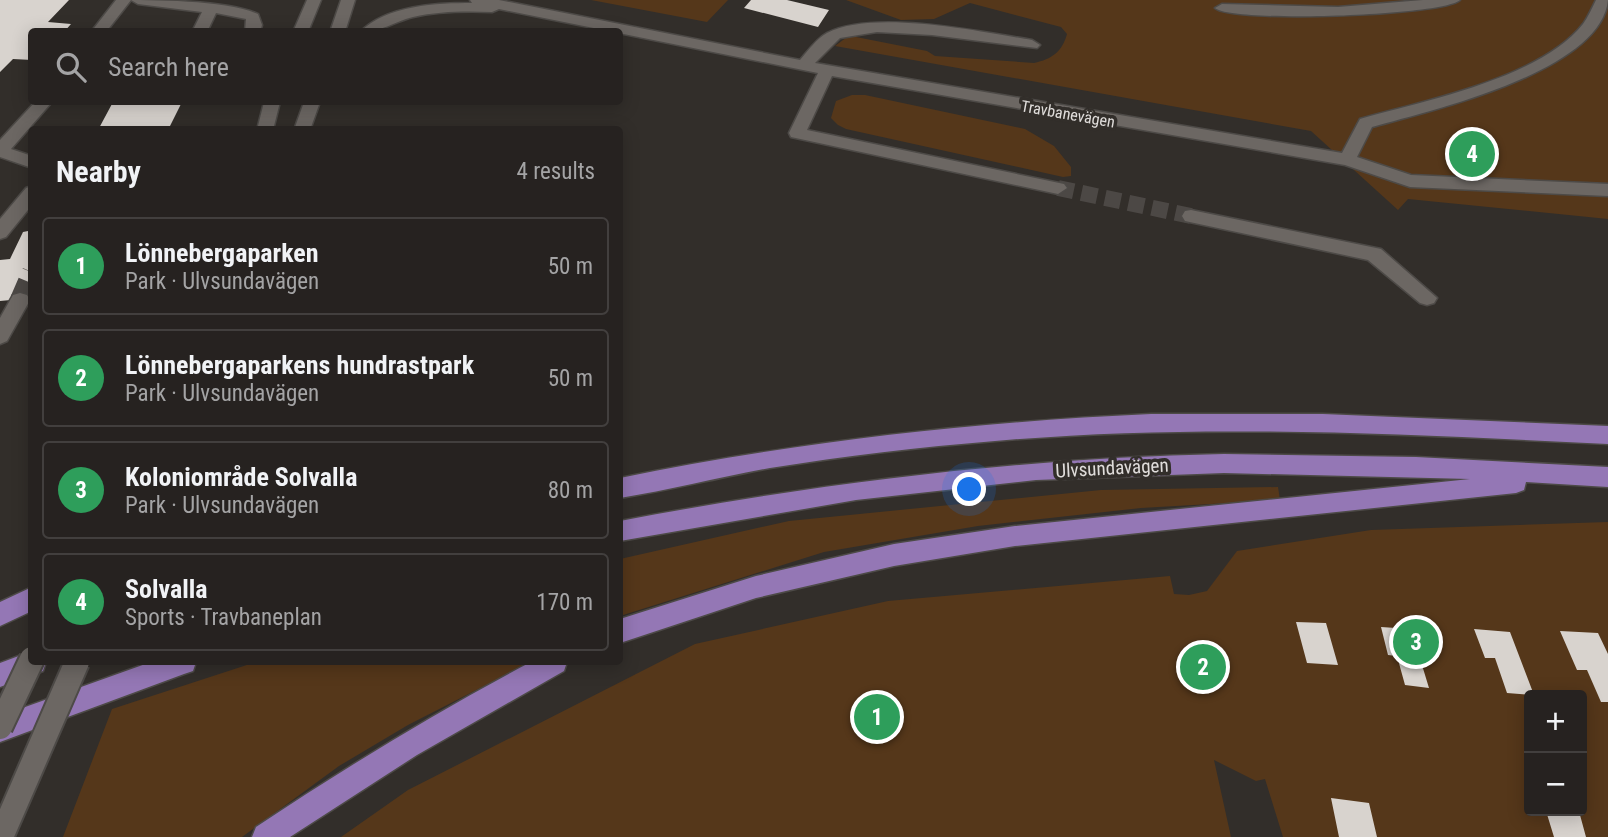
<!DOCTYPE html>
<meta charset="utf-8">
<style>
:root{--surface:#262220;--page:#2e2a29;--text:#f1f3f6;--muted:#a4a4a5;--line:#423f3e;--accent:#c4a7f1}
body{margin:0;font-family:"Roboto Condensed",sans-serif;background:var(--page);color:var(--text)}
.controls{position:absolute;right:21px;bottom:21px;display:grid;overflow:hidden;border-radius:7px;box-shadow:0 4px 18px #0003}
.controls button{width:63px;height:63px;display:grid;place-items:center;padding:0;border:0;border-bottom:2px solid var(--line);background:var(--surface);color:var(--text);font:35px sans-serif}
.you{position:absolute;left:970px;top:490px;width:24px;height:24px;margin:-18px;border:5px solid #fff;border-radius:50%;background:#1a73e8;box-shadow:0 0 0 10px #1a73e833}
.badge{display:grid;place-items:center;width:46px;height:46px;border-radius:50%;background:var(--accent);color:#fff;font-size:23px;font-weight:700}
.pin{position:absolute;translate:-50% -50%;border:4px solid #fff;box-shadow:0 2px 7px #0006}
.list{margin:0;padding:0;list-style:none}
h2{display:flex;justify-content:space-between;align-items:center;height:91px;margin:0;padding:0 28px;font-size:30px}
h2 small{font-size:23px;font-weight:400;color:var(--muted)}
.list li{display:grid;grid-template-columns:46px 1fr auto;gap:21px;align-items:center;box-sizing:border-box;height:98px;margin:0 14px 14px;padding:0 14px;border:2px solid var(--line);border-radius:7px}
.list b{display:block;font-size:26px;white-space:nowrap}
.list p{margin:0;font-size:23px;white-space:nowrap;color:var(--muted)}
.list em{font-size:23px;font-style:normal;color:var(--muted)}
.icon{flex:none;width:38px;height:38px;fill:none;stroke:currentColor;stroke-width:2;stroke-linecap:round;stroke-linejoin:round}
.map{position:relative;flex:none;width:1608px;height:837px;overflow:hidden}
.search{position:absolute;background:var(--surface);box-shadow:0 4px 18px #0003;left:28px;top:28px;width:595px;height:77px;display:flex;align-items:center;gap:18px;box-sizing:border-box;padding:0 24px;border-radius:7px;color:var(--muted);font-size:26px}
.panel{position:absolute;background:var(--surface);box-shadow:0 4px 18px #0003;left:28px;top:126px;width:595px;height:539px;border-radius:7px}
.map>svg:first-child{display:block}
</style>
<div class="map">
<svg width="1608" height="837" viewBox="0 0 1608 837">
<rect width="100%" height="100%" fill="#322e2a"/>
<!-- green -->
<path fill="#55371a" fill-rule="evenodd" d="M 591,0 L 728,0 L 707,22 Z
M 846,0 L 1608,0 L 1608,219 L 1408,199 L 1398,210 L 1311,131 L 835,46 L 847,37 L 856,37 L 927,51 L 935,56 L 1034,63 C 1052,59 1062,52 1067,34 L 1061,27 L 970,3 L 934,19 L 901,20 Z
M 852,95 L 865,95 L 1025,129 L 1054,146 L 1071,167 L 1071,176 L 1063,177 L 846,129 L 838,125 L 831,118 L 836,101 Z
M 1278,487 L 1280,500 L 1141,508 L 978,526 L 824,552 L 620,616 L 620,559 L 789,521 L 1101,490 Z
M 1608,522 L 1608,837 L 1283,837 L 1265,779 L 1256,781 L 1214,760 L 1231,837 L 341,837 L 408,790 L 695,644 L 888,601 L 1170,576 L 1174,594 L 1189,595 L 1207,591 L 1237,551 L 1371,530 ZM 1529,695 L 1582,695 L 1582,811 L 1529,811 Z
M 256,662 L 531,662 L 408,725 L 339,766 L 242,837 L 63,837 L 112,709 Z"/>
<!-- building -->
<path fill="#d8d3ce" d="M 0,0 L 69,0 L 48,22 L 71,24 L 64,32 L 32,32 L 32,60 L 13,59 L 0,72 Z
M 751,0 L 787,0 L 829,10 L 818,27 L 744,8 Z
M 113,102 L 182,102 L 168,130 L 98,130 Z
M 32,222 L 32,298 L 0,301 L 0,260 L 10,259 L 23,232 L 28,231 Z
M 1296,622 L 1326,623 L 1338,665 L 1307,663 Z
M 1381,627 L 1411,629 L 1429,688 L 1405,685 L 1397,656 L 1388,655 Z
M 1474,629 L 1510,632 L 1534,695 L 1507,693 L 1495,658 L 1485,658 Z
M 1560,631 L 1598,633 L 1608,654 L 1608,702 L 1601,702 L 1587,670 L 1577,670 Z
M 1331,798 L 1369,803 L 1377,837 L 1339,837 Z
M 1546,811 L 1580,815 L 1586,837 L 1554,837 Z"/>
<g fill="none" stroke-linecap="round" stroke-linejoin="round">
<!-- minor-tunnel-far1 -->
<path stroke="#4c4845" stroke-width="16" stroke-dasharray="16 8" stroke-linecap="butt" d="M 1058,188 L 1191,216"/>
<!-- minor-tunnel -->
<path stroke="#4c4845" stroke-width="20" stroke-dasharray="20 10" stroke-linecap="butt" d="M 20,300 L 32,272"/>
<!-- minor casing -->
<g stroke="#4d4a47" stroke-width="3">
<path id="minor" d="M 116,0 C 154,0 226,0 258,14 L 262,25 L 260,32 L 245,32 L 246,19 L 216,13 L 207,32 L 192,32 L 202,12 L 138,4 L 131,0 L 106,32 L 91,32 Z
M 307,0 L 321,0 L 308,32 L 293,32 Z
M 341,0 L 355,0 L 345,32 L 330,32 Z
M 470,0 L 499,0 L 800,60 C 808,51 816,39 827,33 C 874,9 981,32 1032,40 L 1040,45 L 1037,48 L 932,35 L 877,32 L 840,38 L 815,63 L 1342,153 L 1360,119 C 1424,101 1541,78 1583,24 C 1588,17 1592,8 1596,0 L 1608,0 C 1601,72 1429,111 1372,127 L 1357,157 L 1411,175 L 1608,184 L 1608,196 L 1410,187 L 1345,165 L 832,76 L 807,130 L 1064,184 L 1067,188 L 1058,194 L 791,137 L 789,133 L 818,73 L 499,9 L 492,12 C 466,11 439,11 413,17 C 393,22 382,32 360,32 C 387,5 437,3 472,3 Z
M 1423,0 L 1460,0 C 1443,16 1231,23 1215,8 L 1222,4 L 1338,7 Z
M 35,102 L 52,102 L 11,149 L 32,156 L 32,168 L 0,157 L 0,140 Z
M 264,102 L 280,102 L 273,130 L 257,130 Z
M 304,102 L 320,102 L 310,130 L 294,130 Z
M 32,186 L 32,205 L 6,237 L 0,239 L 0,219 L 26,188 Z
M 1191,210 L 1381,249 L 1437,298 L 1434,303 L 1427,305 L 1420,303 L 1368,260 L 1185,221 L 1182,216 L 1185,211 Z
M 20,293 L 27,295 L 30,300 L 7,341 L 0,344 L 0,318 L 13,295 Z"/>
</g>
<!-- major casing -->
<g stroke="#4d4a47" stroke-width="3">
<path id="major" d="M 1151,414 L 1323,414 L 1608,426 L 1608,444 C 1404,434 1199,423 995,441 C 920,447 845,456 770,468 C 720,477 670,490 620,498 L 620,478 C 796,442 972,422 1151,414 Z
M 1224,454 L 1416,457 L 1608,467 L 1608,487 L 1526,482 L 1524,490 L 1516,493 L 1015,546 L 894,566 L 756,598 L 620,643 L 620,619 L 756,576 L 894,544 L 1015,526 L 1470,479 L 1224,473 L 1036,480 L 856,500 L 620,541 L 620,521 C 820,483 1020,458 1224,454 Z
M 32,587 L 32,611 L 0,626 L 0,602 Z
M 32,651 L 32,662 L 46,662 L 43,671 L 0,687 L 0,663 Z
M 151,662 L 196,662 L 193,671 L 184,674 L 0,742 L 0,716 Z
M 531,662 L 567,662 L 564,671 L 417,755 L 290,837 L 252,837 L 256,827 C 345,768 436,712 531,662 Z"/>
</g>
<!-- minor -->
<use href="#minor" fill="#6c6763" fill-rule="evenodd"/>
<!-- major -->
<use href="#major" fill="#9477b5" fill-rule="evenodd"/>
<!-- minor-bridge casing -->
<g stroke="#4d4a47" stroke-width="28" stroke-linecap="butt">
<path id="minor-bridge" d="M 0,727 L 32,659
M 1,837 L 77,662"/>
</g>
<!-- minor-bridge -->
<use href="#minor-bridge" stroke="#6c6763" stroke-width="24"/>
</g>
<g text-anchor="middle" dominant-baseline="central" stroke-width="7" stroke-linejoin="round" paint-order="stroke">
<!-- far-street labels -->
<g font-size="16" fill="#e0dddb" stroke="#322e2a">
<text transform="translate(1068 114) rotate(10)">Travbanevägen</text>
</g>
<!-- street labels -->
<g font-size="19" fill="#e0dddb" stroke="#322e2a">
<text transform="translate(1112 468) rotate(-3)">Ulvsundavägen</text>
</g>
</g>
</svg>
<div class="controls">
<button>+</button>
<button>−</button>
</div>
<div class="you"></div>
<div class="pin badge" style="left:877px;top:717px;background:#2e9e5b">1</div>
<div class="pin badge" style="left:1203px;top:667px;background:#2e9e5b">2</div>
<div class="pin badge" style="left:1416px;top:642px;background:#2e9e5b">3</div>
<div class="pin badge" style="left:1472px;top:154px;background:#2e9e5b">4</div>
<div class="search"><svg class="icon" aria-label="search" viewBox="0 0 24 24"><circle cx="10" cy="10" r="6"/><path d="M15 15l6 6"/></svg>Search here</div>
<section class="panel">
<h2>Nearby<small>4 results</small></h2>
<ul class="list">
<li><span class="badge" style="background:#2e9e5b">1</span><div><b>Lönnebergaparken</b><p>Park · Ulvsundavägen</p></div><em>50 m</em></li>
<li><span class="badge" style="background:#2e9e5b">2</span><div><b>Lönnebergaparkens hundrastpark</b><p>Park · Ulvsundavägen</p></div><em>50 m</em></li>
<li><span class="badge" style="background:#2e9e5b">3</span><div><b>Koloniområde Solvalla</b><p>Park · Ulvsundavägen</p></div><em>80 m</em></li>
<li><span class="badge" style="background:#2e9e5b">4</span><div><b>Solvalla</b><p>Sports · Travbaneplan</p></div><em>170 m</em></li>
</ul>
</section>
</div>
